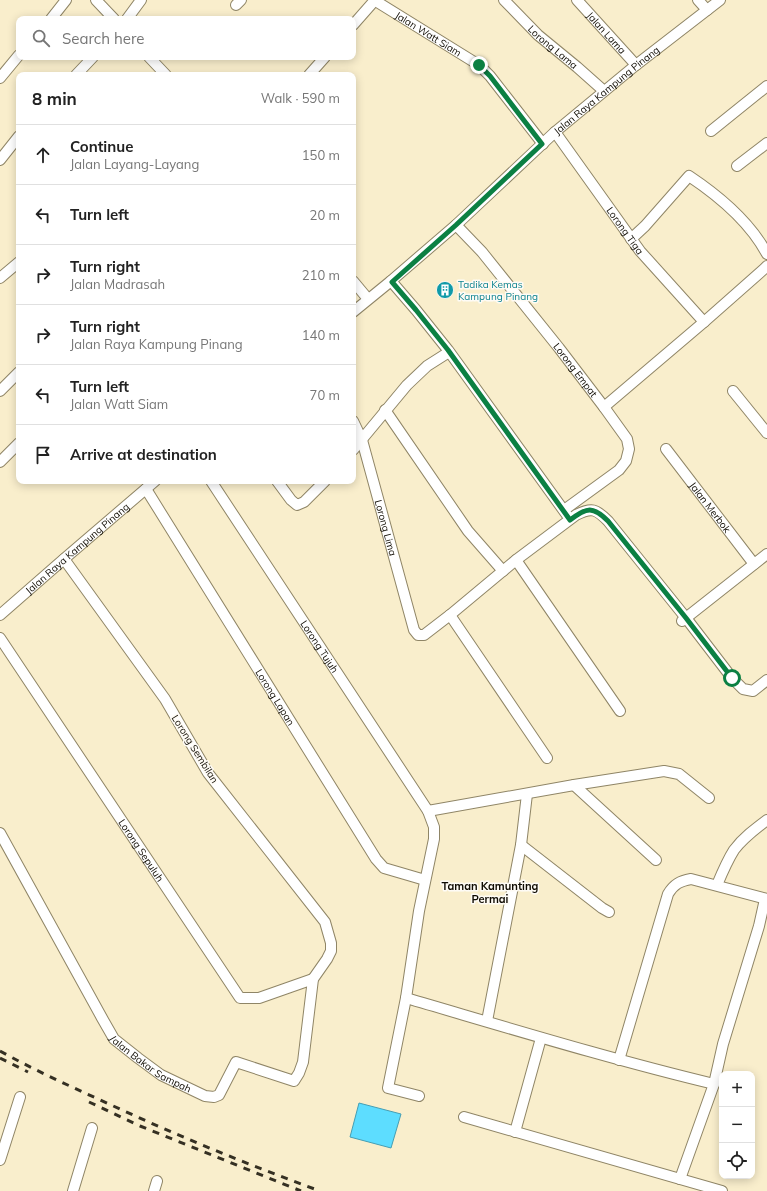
<!DOCTYPE html>
<meta charset="utf-8">
<style>
:root{--surface:#fff;--page:#f2f2f2;--text:#222;--muted:#767676;--line:#e0e0e0}
body{margin:0;font-family:Mulish,sans-serif;background:var(--page);color:var(--text)}
.controls{position:absolute;right:12px;bottom:12px;display:grid;overflow:hidden;border-radius:8px;box-shadow:0 2px 10px #0003}
.controls button{width:36px;height:36px;display:grid;place-items:center;padding:0;border:0;border-bottom:1px solid var(--line);background:var(--surface);color:var(--text);font:20px sans-serif}
.stop{position:absolute;width:12px;height:12px;margin:-9px;border:3px solid #0b8043;border-radius:50%;background:#fff}
.stop.end{background:#0b8043;border-color:#fff;box-shadow:0 1px 4px #0008}
.list{margin:0;padding:0;list-style:none}
h2{display:flex;justify-content:space-between;align-items:center;height:52px;margin:0;padding:0 16px;font-size:17px}
h2 small{font-size:13px;font-weight:400;color:var(--muted)}
.list li{display:grid;grid-template-columns:26px 1fr auto;gap:12px;align-items:center;box-sizing:border-box;height:60px;padding:0 16px;border-top:1px solid var(--line)}
.list b{display:block;font-size:15px;white-space:nowrap}
.list p{margin:0;font-size:13px;white-space:nowrap;color:var(--muted)}
.list em{font-size:13px;font-style:normal;color:var(--muted)}
.icon{flex:none;width:22px;height:22px;fill:none;stroke:currentColor;stroke-width:2;stroke-linecap:round;stroke-linejoin:round}
.map{position:relative;flex:none;width:767px;height:1191px;overflow:hidden}
.search{position:absolute;background:var(--surface);box-shadow:0 2px 10px #0003;left:16px;top:16px;width:340px;height:44px;display:flex;align-items:center;gap:10px;box-sizing:border-box;padding:0 14px;border-radius:8px;color:var(--muted);font-size:15px}
.panel{position:absolute;background:var(--surface);box-shadow:0 2px 10px #0003;left:16px;top:72px;width:340px;height:412px;border-radius:8px}
.map>svg:first-child{display:block}
</style>
<div class="map">
<svg width="767" height="1191" viewBox="0 0 767 1191">
<rect width="100%" height="100%" fill="#f9eecc"/>
<!-- water -->
<path fill="#5dddff" stroke="#469eb3" d="M 359,1103 L 401,1114 L 391,1148 L 350,1137 Z"/>
<g fill="none" stroke-linecap="round" stroke-linejoin="round">
<!-- minor casing -->
<g stroke="#8f8566" stroke-width="12">
<g id="minor">
<path d="M 96,0 L 114,19"/>
<path id="s1" d="M 374,0 L 479,65 L 490,76 L 543,144"/>
<path id="s2" d="M 504,0 L 538,35 L 577,67 L 604,91"/>
<path id="s3" d="M 577,0 L 636,65"/>
<path d="M 698,0 L 707,10"/>
<path d="M 236,5 L 241,0"/>
<path d="M 51,19 L 66,0"/>
<path d="M 127,19 L 141,0"/>
<path d="M 353,25 L 375,0"/>
<path d="M 149,57 L 166,75"/>
<path d="M 76,75 L 93,57"/>
<path d="M 309,75 L 325,57"/>
<path d="M 0,78 L 19,55"/>
<path d="M 711,131 L 767,86"/>
<path id="s4" d="M 555,132 L 640,251 L 704,322"/>
<path d="M 0,160 L 19,136"/>
<path d="M 737,166 L 767,143"/>
<path id="s5" d="M 456,225 L 482,252 L 559,348 L 604,407 L 627,439 L 629,449 L 626,461 L 619,470 L 564,510"/>
<path d="M 631,239 L 645,226 L 689,176 C 719,196 750,222 767,254"/>
<path d="M 0,278 L 19,262"/>
<path d="M 353,281 L 368,299"/>
<path d="M 391,281 L 416,310 L 448,350 L 567,515"/>
<path id="s6" d="M 353,312 L 391,281 L 456,225 L 555,132 L 636,65 L 720,0"/>
<path d="M 0,391 L 19,372"/>
<path d="M 733,391 L 767,433"/>
<path d="M 604,407 L 704,322 L 764,269 L 767,266"/>
<path d="M 385,410 L 468,531 L 503,571"/>
<path id="s7" d="M 353,421 L 362,440 L 414,630 L 418,635 L 424,635 L 450,615 L 516,560 L 576,515 C 592,507 596,509 608,521 L 686,618 L 732,678 L 743,689 L 753,691 L 767,680"/>
<path id="s8" d="M 666,449 L 754,564"/>
<path d="M 353,450 L 407,385 L 427,366 L 449,352"/>
<path d="M 0,462 L 19,443"/>
<path id="s9" d="M 211,481 L 428,811 L 434,827 L 434,839 L 419,911 L 406,998 L 388,1088 L 419,1096"/>
<path d="M 277,481 L 291,500 L 297,505 L 304,502 L 325,481"/>
<path id="s10" d="M 146,489 L 376,859 L 384,868 L 425,880"/>
<path d="M 516,560 L 620,711"/>
<path id="s11" d="M 0,615 L 64,559 L 155,481"/>
<path d="M 450,615 L 547,758"/>
<path d="M 682,621 L 767,554"/>
<path id="s12" d="M 0,638 L 240,998 L 259,998 L 313,979"/>
<path d="M 574,785 L 656,860"/>
<path d="M 428,811 L 574,785 L 664,771 L 679,774 L 709,798"/>
<path id="s13" d="M 0,833 L 102,1018 L 114,1039 L 138,1058 L 161,1075 L 205,1096 L 214,1097 L 219,1095 L 236,1062 L 294,1081 L 299,1073 L 303,1062 L 313,979 L 327,959 L 331,951 L 331,943 L 325,922 L 208,773 L 165,699 L 64,559"/>
<path d="M 521,845 L 602,908 L 609,912"/>
<path d="M 717,885 C 722,873 727,861 734,850 C 743,838 755,829 767,820"/>
<path d="M 406,998 C 509,1028 610,1059 714,1084"/>
<path d="M 487,1021 L 521,845 L 527,794"/>
<path d="M 619,1060 L 668,894 C 674,884 680,881 691,879 L 767,899"/>
<path d="M 464,1117 L 722,1191"/>
<path d="M 515,1132 L 541,1038"/>
<path d="M 0,1160 L 20,1097"/>
<path d="M 680,1179 L 714,1084 L 723,1044 L 759,926 L 765,899"/>
<path d="M 73,1191 L 92,1128"/>
<path d="M 154,1191 L 157,1181"/>
</g>
</g>
<!-- minor -->
<use href="#minor" stroke="#fff" stroke-width="10"/>
<!-- rail -->
<path stroke="#353023" stroke-width="3" stroke-dasharray="7 7" stroke-linecap="butt" d="M 0,1051 C 36,1071 72,1087 109,1104 C 178,1136 249,1165 320,1191
M 0,1058 L 28,1072
M 89,1102 L 140,1126 L 301,1191"/>
</g>
<g fill="none" stroke-linecap="round" stroke-linejoin="round">
<!-- route -->
<path stroke="#0b8043" stroke-width="5" d="M 479,65 L 490,76 L 542,144 L 456,225 L 392,282 L 416,310 L 448,350 L 570,520 C 587,507 593,506 608,521 L 686,618 L 732,678"/>
</g>
<!-- icons -->
<defs>
<g id="building-disc" transform="scale(0.9)"><circle r="9.5" fill="#0f9aa8" stroke="#fefbf5"/><path d="M-4-6H4V6H1V3H-1V6H-4ZM-2.5-4.3h1.7v1.8h-1.7ZM.8-4.3h1.7v1.8H.8ZM-2.5-1h1.7V.8h-1.7ZM.8-1h1.7V.8H.8Z" fill="#fff"/></g>
</defs>
<g fill-rule="evenodd">
<use href="#building-disc" x="445" y="290"/>
</g>
<g text-anchor="middle" dominant-baseline="central" stroke-width="3" stroke-linejoin="round" paint-order="stroke">
<!-- street labels -->
<g font-size="10" fill="#0f0b02" stroke="#fefbf5">
<text stroke="none"><textPath href="#s3" startOffset="44">Jalan Lama</textPath></text>
<text stroke="none"><textPath href="#s1" startOffset="64">Jalan Watt Siam</textPath></text>
<text stroke="none"><textPath href="#s2" startOffset="68">Lorong Lama</textPath></text>
<text stroke="none"><textPath href="#s6" startOffset="337">Jalan Raya Kampung Pinang</textPath></text>
<text stroke="none"><textPath href="#s4" startOffset="121">Lorong Tiga</textPath></text>
<text stroke="none"><textPath href="#s5" startOffset="188">Lorong Empat</textPath></text>
<text stroke="none"><textPath href="#s8" startOffset="73">Jalan Merbok</textPath></text>
<text stroke="none"><textPath href="#s7" startOffset="112">Lorong Lima</textPath></text>
<text stroke="none"><textPath href="#s11" startOffset="102">Jalan Raya Kampung Pinang</textPath></text>
<text stroke="none"><textPath href="#s9" startOffset="198">Lorong Tujuh</textPath></text>
<text stroke="none"><textPath href="#s10" startOffset="245">Lorong Lapan</textPath></text>
<text transform="translate(195 749) rotate(58)">Lorong Sembilan</text>
<text stroke="none"><textPath href="#s12" startOffset="255">Lorong Sepuluh</textPath></text>
<text stroke="none"><textPath href="#s13" startOffset="280">Jalan Bakar Sampah</textPath></text>
</g>
<!-- culture labels -->
<g font-size="10" fill="#0d838f" stroke="#fefbf5" text-anchor="start">
<text x="458" y="284">Tadika Kemas<tspan x="458" dy="12">Kampung Pinang</tspan></text>
</g>
<!-- neighbourhood labels -->
<g font-size="11" font-weight="bold" fill="#0f0b02" stroke="#fefbf5">
<text x="490" y="886">Taman Kamunting<tspan x="490" dy="13">Permai</tspan></text>
</g>
</g>
</svg>
<div class="controls">
<button>+</button>
<button>−</button>
<button><svg class="icon" aria-label="locate" viewBox="0 0 24 24"><circle cx="12" cy="12" r="6"/><path d="M12 2v4M12 18v4M2 12h4M18 12h4"/></svg></button>
</div>
<div class="stop" style="left:732px;top:678px"></div>
<div class="stop end" style="left:479px;top:65px"></div>
<div class="search"><svg class="icon" aria-label="search" viewBox="0 0 24 24"><circle cx="10" cy="10" r="6"/><path d="M15 15l6 6"/></svg>Search here</div>
<section class="panel">
<h2>8 min<small>Walk · 590 m</small></h2>
<ul class="list">
<li><svg class="icon" aria-label="ahead" viewBox="0 0 24 24"><path d="M12 20V5M6 11l6-6 6 6"/></svg><div><b>Continue</b><p>Jalan Layang-Layang</p></div><em>150 m</em></li>
<li><svg class="icon" aria-label="left" viewBox="0 0 24 24"><path d="M17 20v-9H6M10 6l-5 5 5 5"/></svg><div><b>Turn left</b></div><em>20 m</em></li>
<li><svg class="icon" aria-label="right" viewBox="0 0 24 24"><path d="M7 20v-9h11M14 6l5 5-5 5"/></svg><div><b>Turn right</b><p>Jalan Madrasah</p></div><em>210 m</em></li>
<li><svg class="icon" aria-label="right" viewBox="0 0 24 24"><path d="M7 20v-9h11M14 6l5 5-5 5"/></svg><div><b>Turn right</b><p>Jalan Raya Kampung Pinang</p></div><em>140 m</em></li>
<li><svg class="icon" aria-label="left" viewBox="0 0 24 24"><path d="M17 20v-9H6M10 6l-5 5 5 5"/></svg><div><b>Turn left</b><p>Jalan Watt Siam</p></div><em>70 m</em></li>
<li><svg class="icon" aria-label="arrive" viewBox="0 0 24 24"><path d="M6 21V4h12l-3 4 3 4H6"/></svg><div><b>Arrive at destination</b></div></li>
</ul>
</section>
</div>
